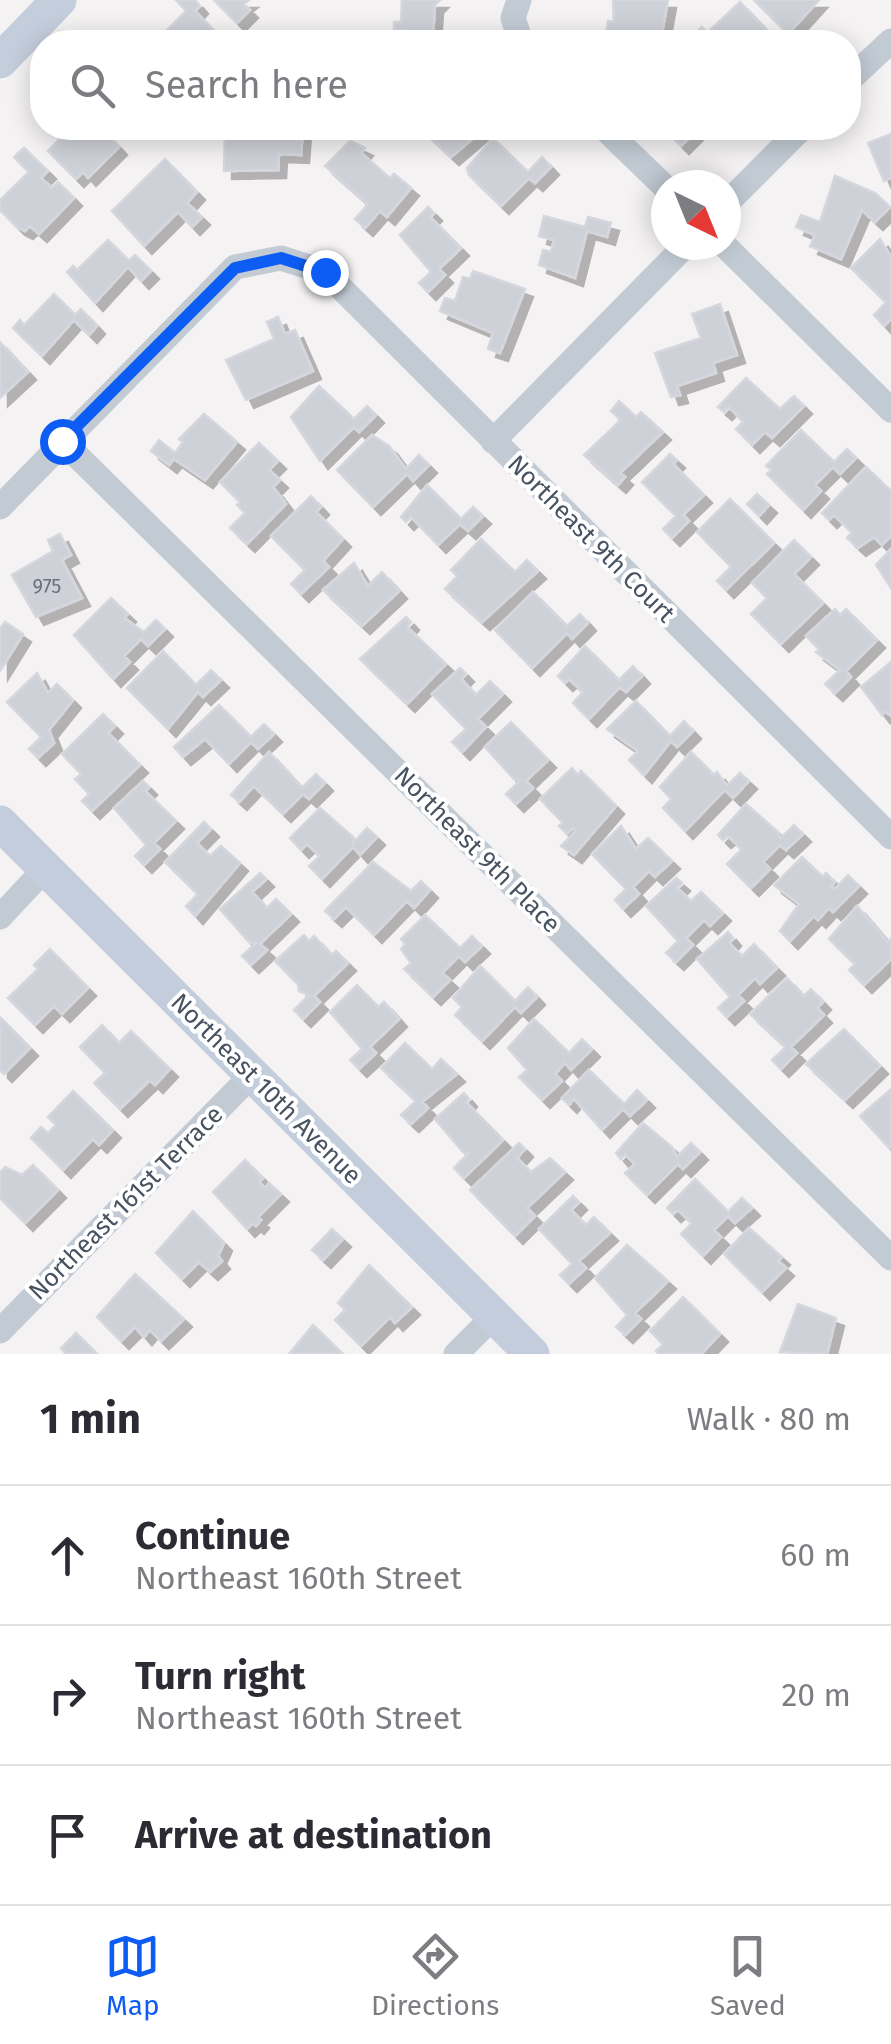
<!DOCTYPE html>
<meta charset="utf-8">
<style>
:root{--surface:#fff;--page:#f2f2f3;--text:#2b2b33;--muted:#7c7c81;--line:#e1e1e2;--accent:#0d5cf3}
body{margin:0;font-family:"Fira Sans",sans-serif;background:var(--page);color:var(--text)}
.compass{position:absolute;left:651px;top:170px;width:90px;height:90px;border-radius:50%;background:var(--surface);box-shadow:0 5px 25px #0003;rotate:137deg}
.stop{position:absolute;width:30px;height:30px;margin:-22px;border:8px solid #0d5cf3;border-radius:50%;background:#fff}
.stop.end{background:#0d5cf3;border-color:#fff;box-shadow:0 2px 10px #0008}
.list{margin:0;padding:0;list-style:none}
h2{display:flex;justify-content:space-between;align-items:center;height:130px;margin:0;padding:0 40px;font-size:42px}
h2 small{font-size:32px;font-weight:400;color:var(--muted)}
.list li{display:grid;grid-template-columns:65px 1fr auto;gap:30px;align-items:center;box-sizing:border-box;height:140px;padding:0 40px;border-top:2px solid var(--line)}
.list b{display:block;font-size:38px;white-space:nowrap}
.list p{margin:0;font-size:32px;white-space:nowrap;color:var(--muted)}
.list em{font-size:32px;font-style:normal;color:var(--muted)}
.icon{flex:none;width:55px;height:55px;fill:none;stroke:currentColor;stroke-width:2;stroke-linecap:round;stroke-linejoin:round}
.map{position:relative;flex:none;width:891px;height:1354px;overflow:hidden}
.search{position:absolute;background:var(--surface);box-shadow:0 5px 25px #0003;left:30px;right:30px;top:30px;height:110px;display:flex;align-items:center;gap:25px;box-sizing:border-box;padding:0 35px;border-radius:40px;color:var(--muted);font-size:38px}
.sheet{height:550px;background:var(--surface)}
nav{display:flex;justify-content:space-around;align-items:center;box-sizing:border-box;height:140px;border-top:2px solid var(--line);background:var(--surface);font-size:28px;color:var(--muted)}
nav a{display:grid;justify-items:center;gap:5px}
nav .on{color:var(--accent)}
.map>svg:first-child{display:block}
</style>
<div class="map">
<svg width="891" height="1354" viewBox="0 0 891 1354">
<defs>
<filter id="shadow"><feDropShadow dx="8" dy="8" stdDeviation="0" flood-color="#0004"/></filter>
</defs>
<rect width="100%" height="100%" fill="#f4f2f2"/>
<!-- building -->
<path fill="#ced1d7" stroke="#d6d7de" stroke-width="2.5" filter="url(#shadow)" d="M 176,0 L 195,0 L 200,6 L 195,11 L 215,32 L 204,42 L 155,42 L 186,11 Z
M 214,0 L 249,0 L 244,4 L 250,10 L 237,23 Z
M 402,0 L 440,0 L 435,5 L 433,34 L 394,29 L 394,22 L 401,22 Z
M 613,0 L 668,0 L 662,33 L 646,30 L 643,42 L 609,42 L 610,36 L 606,36 L 608,21 L 614,22 Z
M 754,0 L 819,0 L 788,34 Z
M 740,2 L 778,42 L 688,40 L 702,27 L 707,33 Z
M 70,128 L 101,128 L 119,147 L 88,178 L 83,172 L 76,179 L 48,151 Z
M 275,128 L 303,128 L 301,155 L 279,154 L 278,170 L 224,171 L 225,130 L 275,137 Z
M 420,128 L 485,128 L 451,157 Z
M 663,128 L 699,128 L 681,146 Z
M 891,134 L 891,178 L 884,181 L 868,143 Z
M 493,138 L 528,172 L 542,157 L 551,167 L 535,183 L 529,178 L 501,206 L 469,175 L 467,168 Z
M 350,141 L 365,148 L 361,153 L 390,178 L 394,174 L 411,188 L 387,217 L 380,211 L 365,228 L 355,219 L 368,204 L 325,166 Z
M 24,148 L 48,171 L 41,178 L 52,188 L 58,182 L 74,198 L 39,234 L 30,226 L 25,231 L 17,227 L 0,210 L 0,200 L 29,172 L 14,157 Z
M 165,159 L 197,192 L 187,203 L 202,217 L 192,227 L 178,212 L 144,246 L 112,211 Z
M 835,176 L 875,193 L 890,207 L 875,222 L 862,210 L 841,259 L 810,246 L 815,235 L 796,227 L 801,215 L 820,222 Z
M 428,207 L 434,213 L 430,217 L 461,248 L 439,269 L 445,275 L 428,292 L 419,283 L 431,272 L 400,235 Z
M 544,216 L 585,227 L 588,217 L 611,223 L 607,237 L 587,231 L 575,278 L 539,265 L 543,250 L 551,252 L 554,240 L 539,236 Z
M 880,239 L 891,257 L 891,319 L 884,326 L 874,315 L 886,302 L 851,268 Z
M 108,240 L 129,261 L 135,255 L 151,271 L 141,281 L 128,267 L 95,303 L 67,272 L 73,266 L 77,270 Z
M 473,271 L 525,289 L 500,353 L 488,349 L 493,333 L 440,311 L 445,298 L 455,301 L 463,277 L 470,279 Z
M 54,294 L 75,315 L 81,309 L 97,326 L 89,335 L 74,320 L 42,356 L 13,328 L 20,320 L 24,325 Z
M 720,304 L 737,355 L 713,363 L 716,373 L 677,386 L 680,395 L 671,397 L 655,353 L 701,338 L 692,314 Z
M 278,317 L 285,334 L 295,330 L 313,371 L 246,400 L 226,360 L 274,339 L 267,322 Z
M 0,342 L 28,372 L 0,398 Z
M 746,378 L 780,409 L 794,396 L 804,406 L 772,438 L 765,432 L 752,445 L 736,429 L 743,422 L 729,407 L 724,412 L 718,407 Z
M 319,386 L 354,419 L 367,406 L 376,415 L 359,432 L 354,427 L 320,461 L 291,417 Z
M 619,401 L 636,417 L 641,412 L 663,432 L 620,473 L 625,477 L 618,485 L 584,455 L 621,420 L 611,411 Z
M 204,414 L 237,442 L 205,480 L 174,459 L 169,465 L 151,451 L 159,440 L 175,453 L 183,442 L 179,439 Z
M 801,430 L 834,462 L 847,449 L 856,458 L 840,474 L 833,467 L 815,485 L 821,491 L 803,510 L 767,474 L 771,470 L 766,466 Z
M 372,435 L 389,446 L 406,469 L 419,455 L 429,465 L 413,481 L 407,474 L 373,507 L 337,470 Z
M 259,443 L 278,461 L 269,470 L 280,480 L 273,487 L 286,504 L 247,544 L 230,528 L 245,513 L 237,505 L 240,502 L 220,482 Z
M 670,454 L 677,460 L 673,464 L 704,495 L 683,515 L 689,521 L 672,538 L 663,529 L 676,516 L 642,482 Z
M 866,467 L 891,491 L 891,536 L 882,545 L 874,537 L 858,548 L 847,538 L 852,532 L 834,515 L 829,520 L 822,513 Z
M 427,485 L 461,519 L 473,507 L 483,516 L 468,531 L 460,524 L 438,545 L 411,517 L 406,522 L 401,517 Z
M 757,494 L 769,505 L 759,516 L 747,504 Z
M 311,496 L 321,507 L 316,512 L 343,539 L 323,561 L 329,567 L 301,594 L 291,584 L 305,570 L 271,536 Z
M 730,499 L 774,543 L 726,590 L 717,581 L 731,567 L 697,532 Z
M 60,534 L 71,555 L 62,560 L 82,598 L 36,617 L 12,575 L 53,551 L 48,540 Z
M 481,539 L 515,572 L 527,560 L 538,571 L 482,622 L 445,589 L 457,576 L 451,570 Z
M 794,540 L 811,557 L 794,574 L 823,603 L 781,644 L 751,614 L 767,598 L 752,583 Z
M 891,549 L 891,588 L 876,565 Z
M 354,563 L 368,586 L 382,572 L 399,591 L 362,626 L 323,590 Z
M 533,592 L 567,626 L 580,614 L 588,623 L 572,639 L 567,633 L 532,668 L 495,630 Z
M 111,598 L 128,614 L 124,618 L 144,632 L 156,620 L 165,629 L 148,646 L 141,639 L 124,656 L 130,662 L 113,679 L 74,635 Z
M 835,609 L 840,615 L 846,609 L 877,640 L 846,671 L 851,677 L 835,693 L 825,684 L 840,670 L 816,652 L 819,649 L 806,636 Z
M 406,617 L 411,622 L 407,627 L 446,664 L 407,704 L 360,659 Z
M 5,622 L 23,634 L 0,671 L 0,629 Z
M 585,646 L 619,680 L 633,666 L 642,676 L 626,692 L 620,687 L 589,719 L 573,703 L 583,692 L 569,679 L 565,683 L 558,676 Z
M 163,651 L 196,685 L 211,670 L 221,680 L 203,697 L 198,692 L 168,729 L 127,688 Z
M 891,662 L 891,716 L 885,711 L 882,715 L 861,687 Z
M 460,668 L 466,674 L 461,679 L 476,695 L 490,681 L 503,694 L 478,719 L 486,727 L 462,752 L 452,742 L 466,729 L 432,694 Z
M 37,673 L 48,693 L 57,684 L 73,700 L 49,730 L 54,743 L 38,758 L 29,749 L 41,737 L 7,702 Z
M 636,701 L 670,736 L 684,721 L 693,731 L 677,747 L 671,741 L 644,775 L 629,760 L 638,751 L 607,729 Z
M 219,705 L 251,737 L 264,724 L 274,734 L 258,749 L 251,742 L 229,764 L 205,739 L 183,757 L 174,747 Z
M 103,714 L 115,726 L 108,733 L 140,765 L 92,811 L 82,801 L 89,794 L 75,779 L 81,774 L 62,754 Z
M 511,722 L 548,760 L 526,781 L 533,788 L 516,804 L 506,794 L 521,780 L 514,779 L 485,747 Z
M 269,752 L 302,788 L 316,774 L 325,783 L 309,799 L 303,794 L 283,814 L 254,786 L 239,802 L 231,795 Z
M 691,752 L 714,775 L 717,772 L 727,786 L 740,773 L 749,781 L 733,798 L 725,790 L 685,831 L 663,808 L 671,799 L 660,787 Z
M 572,768 L 578,775 L 581,771 L 616,806 L 574,855 L 561,846 L 576,831 L 573,828 L 567,834 L 559,826 L 563,823 L 540,799 Z
M 143,781 L 149,787 L 145,791 L 176,821 L 154,843 L 160,849 L 144,865 L 135,856 L 146,845 L 114,808 Z
M 746,804 L 778,832 L 780,839 L 794,825 L 803,834 L 786,850 L 780,845 L 763,862 L 770,869 L 751,888 L 727,864 L 742,849 L 728,836 L 723,840 L 718,835 Z
M 320,808 L 353,837 L 353,843 L 367,828 L 377,837 L 360,855 L 353,847 L 322,879 L 309,866 L 320,856 L 307,844 L 301,850 L 290,838 Z
M 204,822 L 211,829 L 197,843 L 210,856 L 221,846 L 240,863 L 195,916 L 186,906 L 198,894 L 165,862 Z
M 621,826 L 636,849 L 648,838 L 672,861 L 655,877 L 649,871 L 633,887 L 639,894 L 623,909 L 615,900 L 626,889 L 592,854 Z
M 802,857 L 823,877 L 826,873 L 835,882 L 831,886 L 835,889 L 848,875 L 859,886 L 833,912 L 829,908 L 818,920 L 814,916 L 790,941 L 780,931 L 799,904 L 774,885 Z
M 373,862 L 411,891 L 421,881 L 430,890 L 414,908 L 407,901 L 374,935 L 346,907 L 334,919 L 325,911 Z
M 260,873 L 266,879 L 252,892 L 267,908 L 276,899 L 291,914 L 260,944 L 267,950 L 251,965 L 242,956 L 256,943 L 249,942 L 220,909 Z
M 676,878 L 682,883 L 677,888 L 691,901 L 701,892 L 723,913 L 710,926 L 704,920 L 686,938 L 693,945 L 676,962 L 666,953 L 678,941 L 646,906 Z
M 857,906 L 888,942 L 891,939 L 891,959 L 864,985 L 849,970 L 855,964 L 829,939 Z
M 425,915 L 460,948 L 472,936 L 482,946 L 465,962 L 459,956 L 442,973 L 450,980 L 433,997 L 404,969 L 411,963 L 401,949 L 405,944 L 401,939 Z
M 728,932 L 733,938 L 729,943 L 742,956 L 754,944 L 777,968 L 760,984 L 755,978 L 738,995 L 744,1001 L 727,1017 L 718,1008 L 730,997 L 697,959 Z
M 304,935 L 309,941 L 314,936 L 332,955 L 336,951 L 348,963 L 314,996 L 320,1002 L 303,1019 L 294,1010 L 309,995 L 299,991 L 298,984 L 275,961 Z
M 50,949 L 88,988 L 62,1014 L 54,1006 L 35,1025 L 8,998 L 38,969 L 34,965 Z
M 480,966 L 515,1001 L 528,987 L 537,997 L 521,1013 L 515,1007 L 482,1041 L 455,1015 L 462,1007 L 453,998 Z
M 787,978 L 804,996 L 811,989 L 823,1002 L 817,1008 L 824,1015 L 791,1047 L 797,1053 L 781,1069 L 772,1060 L 786,1047 L 750,1014 Z
M 357,985 L 378,1007 L 384,1002 L 399,1019 L 370,1047 L 376,1053 L 359,1069 L 350,1060 L 362,1049 L 330,1012 Z
M 0,1017 L 30,1048 L 4,1074 L 0,1070 Z
M 534,1019 L 569,1053 L 582,1039 L 592,1049 L 571,1070 L 565,1063 L 555,1074 L 562,1081 L 542,1100 L 519,1077 L 527,1070 L 508,1048 Z
M 102,1025 L 119,1043 L 131,1031 L 170,1069 L 155,1085 L 150,1080 L 120,1109 L 94,1083 L 105,1073 L 80,1047 Z
M 844,1029 L 880,1066 L 845,1100 L 806,1064 Z
M 405,1043 L 432,1069 L 441,1059 L 457,1074 L 422,1102 L 428,1108 L 411,1124 L 401,1115 L 416,1101 L 381,1068 Z
M 589,1070 L 624,1104 L 637,1090 L 647,1100 L 630,1116 L 623,1109 L 602,1130 L 574,1099 L 569,1105 L 562,1098 Z
M 890,1090 L 891,1146 L 889,1148 L 860,1116 Z
M 73,1091 L 113,1130 L 99,1145 L 93,1139 L 63,1170 L 31,1138 L 41,1127 L 48,1133 L 56,1125 L 48,1117 Z
M 464,1093 L 469,1099 L 466,1102 L 503,1140 L 464,1178 L 454,1168 L 469,1153 L 463,1152 L 435,1119 Z
M 643,1123 L 672,1147 L 677,1157 L 691,1143 L 700,1152 L 683,1169 L 678,1164 L 647,1195 L 625,1173 L 635,1164 L 625,1154 L 621,1159 L 616,1153 Z
M 519,1143 L 525,1149 L 517,1158 L 531,1172 L 550,1158 L 565,1172 L 527,1208 L 535,1216 L 515,1236 L 470,1190 Z
M 245,1160 L 263,1178 L 259,1182 L 265,1188 L 269,1183 L 281,1194 L 258,1217 L 261,1220 L 256,1226 L 253,1223 L 247,1229 L 213,1192 Z
M 33,1165 L 58,1190 L 25,1223 L 0,1198 L 0,1173 L 5,1167 L 22,1175 Z
M 695,1179 L 728,1212 L 742,1198 L 752,1208 L 735,1223 L 728,1216 L 714,1230 L 721,1237 L 703,1256 L 681,1234 L 692,1223 L 678,1210 L 673,1214 L 667,1208 Z
M 573,1196 L 579,1202 L 571,1210 L 586,1225 L 594,1217 L 610,1233 L 579,1261 L 586,1268 L 569,1284 L 560,1275 L 572,1264 L 539,1229 Z
M 193,1211 L 224,1243 L 218,1256 L 222,1261 L 210,1272 L 199,1262 L 182,1279 L 156,1253 Z
M 749,1228 L 782,1257 L 778,1261 L 786,1268 L 762,1292 L 724,1254 Z
M 332,1229 L 343,1239 L 323,1260 L 312,1250 Z
M 627,1245 L 668,1281 L 635,1313 L 641,1319 L 625,1335 L 616,1327 L 627,1315 L 595,1278 Z
M 369,1265 L 412,1307 L 395,1323 L 390,1317 L 361,1346 L 335,1320 L 345,1310 L 338,1303 Z
M 135,1274 L 184,1319 L 161,1341 L 150,1330 L 144,1337 L 135,1327 L 121,1341 L 97,1317 Z
M 683,1297 L 720,1334 L 701,1354 L 659,1354 L 656,1351 L 663,1344 L 650,1331 Z
M 798,1304 L 836,1318 L 827,1354 L 780,1352 Z
M 313,1325 L 343,1354 L 289,1354 Z
M 76,1333 L 97,1354 L 66,1354 L 61,1348 Z"/>
<g fill="none" stroke-linecap="round" stroke-linejoin="round">
<!-- street -->
<path stroke="#c2cbd4" stroke-width="25" d="M 519,0 L 513,18 L 521,42
M 848,81 L 891,41
M 604,128 L 666,188
M 726,204 L 802,128
M 724,245 L 891,410
M 62,441 L 891,1258
M 493,441 L 686,245
M 0,507 L 235,267 L 281,258 L 325,272 L 891,837
M 0,917 L 46,868
M 0,1331 L 252,1075
M 456,1354 L 493,1317"/>
<!-- secondary -->
<path stroke="#c4cddc" stroke-width="35" d="M 0,61 L 59,0
M 0,823 L 532,1354"/>
</g>
<g fill="none" stroke-linecap="round" stroke-linejoin="round">
<!-- route -->
<path stroke="#0d5cf3" stroke-width="12" d="M 62,441 L 235,268 L 281,258 L 325,272"/>
</g>
<g text-anchor="middle" dominant-baseline="central" stroke-width="8" stroke-linejoin="round" paint-order="stroke">
<!-- number labels -->
<g font-size="20" fill="#6a727e">
<text x="47" y="586">975</text>
</g>
<!-- street labels -->
<g font-size="25" fill="#485361" stroke="#fff">
<text transform="translate(591 539) rotate(45)">Northeast 9th Court</text>
<text transform="translate(477 850) rotate(45)">Northeast 9th Place</text>
<text transform="translate(266 1089) rotate(45)">Northeast 10th Avenue</text>
<text transform="translate(126 1203) rotate(-45)">Northeast 161st Terrace</text>
</g>
</g>
</svg>
<svg class="compass" viewBox="-18 -18 36 36"><path d="M0-13l5 13h-10z" fill="#e53935"/><path d="M0 13l5-13h-10z" fill="#7c7c81"/></svg>
<div class="stop" style="left:62px;top:441px"></div>
<div class="stop end" style="left:325px;top:272px"></div>
<div class="search"><svg class="icon" aria-label="search" viewBox="0 0 24 24"><circle cx="10" cy="10" r="6"/><path d="M15 15l6 6"/></svg>Search here</div>
</div>
<section class="sheet">
<h2>1 min<small>Walk · 80 m</small></h2>
<ul class="list">
<li><svg class="icon" aria-label="ahead" viewBox="0 0 24 24"><path d="M12 20V5M6 11l6-6 6 6"/></svg><div><b>Continue</b><p>Northeast 160th Street</p></div><em>60 m</em></li>
<li><svg class="icon" aria-label="right" viewBox="0 0 24 24"><path d="M7 20v-9h11M14 6l5 5-5 5"/></svg><div><b>Turn right</b><p>Northeast 160th Street</p></div><em>20 m</em></li>
<li><svg class="icon" aria-label="arrive" viewBox="0 0 24 24"><path d="M6 21V4h12l-3 4 3 4H6"/></svg><div><b>Arrive at destination</b></div></li>
</ul>
</section>
<nav>
<a class="on"><svg class="icon" aria-label="map" viewBox="0 0 24 24"><path d="M3 6l6-2 6 2 6-2v14l-6 2-6-2-6 2zM9 4v14M15 6v14"/></svg>Map</a>
<a><svg class="icon" aria-label="directions" viewBox="0 0 24 24"><path d="M12 3l9 9-9 9-9-9zM9 14v-3h6M13 9l2 2-2 2"/></svg>Directions</a>
<a><svg class="icon" aria-label="saved" viewBox="0 0 24 24"><path d="M7 4h10v16l-5-4-5 4z"/></svg>Saved</a>
</nav>
